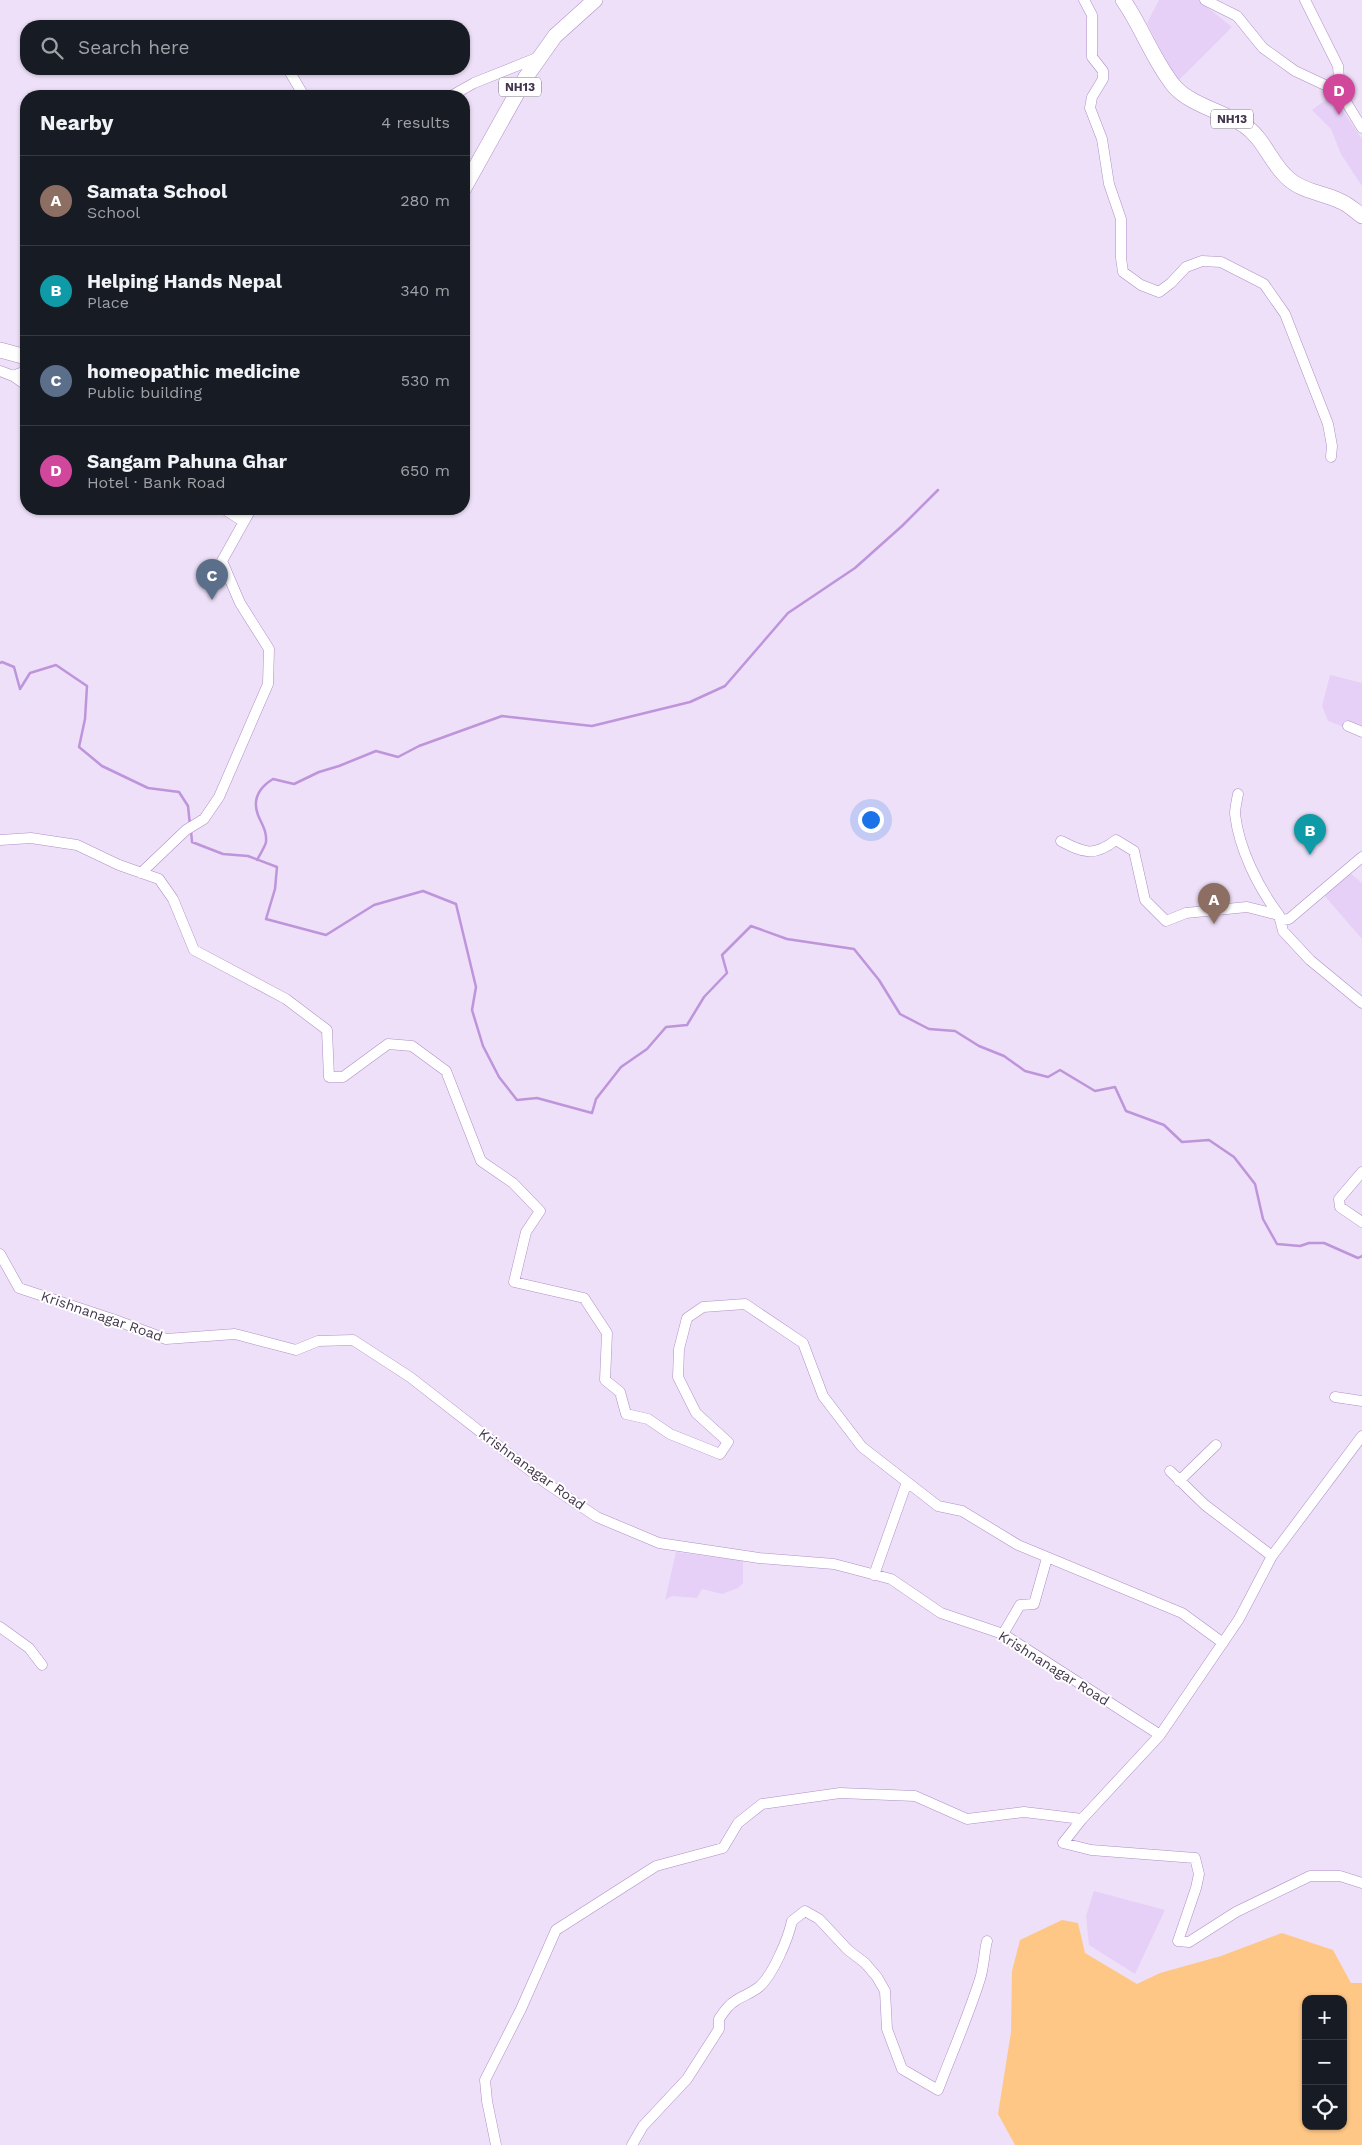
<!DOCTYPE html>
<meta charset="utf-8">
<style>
:root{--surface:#171b24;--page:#20242c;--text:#f1f3f6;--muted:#9ea1a6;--line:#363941;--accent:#0b8043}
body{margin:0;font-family:"Work Sans",sans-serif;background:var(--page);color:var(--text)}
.controls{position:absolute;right:15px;bottom:15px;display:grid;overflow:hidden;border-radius:10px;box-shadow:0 1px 4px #0004}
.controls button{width:45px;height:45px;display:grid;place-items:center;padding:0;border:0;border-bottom:1px solid var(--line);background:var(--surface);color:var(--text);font:25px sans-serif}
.you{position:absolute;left:870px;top:819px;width:18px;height:18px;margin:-12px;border:4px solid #fff;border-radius:50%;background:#1a73e8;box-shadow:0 0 0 8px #1a73e833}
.badge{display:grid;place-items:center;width:32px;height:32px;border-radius:50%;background:var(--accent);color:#fff;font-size:16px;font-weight:700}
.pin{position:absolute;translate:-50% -41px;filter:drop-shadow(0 1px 2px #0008)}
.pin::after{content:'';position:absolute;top:26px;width:18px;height:15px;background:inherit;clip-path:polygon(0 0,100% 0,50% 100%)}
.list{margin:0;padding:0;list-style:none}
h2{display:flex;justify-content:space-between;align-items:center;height:65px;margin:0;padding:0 20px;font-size:21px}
h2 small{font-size:16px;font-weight:400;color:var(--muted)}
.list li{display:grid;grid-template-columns:32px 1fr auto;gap:15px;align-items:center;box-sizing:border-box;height:90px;padding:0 20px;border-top:1px solid var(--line)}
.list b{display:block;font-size:19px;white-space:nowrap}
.list p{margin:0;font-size:16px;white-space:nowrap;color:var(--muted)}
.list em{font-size:16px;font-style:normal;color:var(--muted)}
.icon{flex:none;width:28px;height:28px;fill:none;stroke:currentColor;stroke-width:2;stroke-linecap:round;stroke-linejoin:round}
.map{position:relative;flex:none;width:1362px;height:2145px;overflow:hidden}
.search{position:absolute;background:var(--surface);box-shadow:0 1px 4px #0004;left:20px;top:20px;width:450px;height:55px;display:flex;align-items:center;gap:12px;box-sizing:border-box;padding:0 18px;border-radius:20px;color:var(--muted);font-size:19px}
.panel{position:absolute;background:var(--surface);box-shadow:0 1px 4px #0004;left:20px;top:90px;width:450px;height:425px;border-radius:20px}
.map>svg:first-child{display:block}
</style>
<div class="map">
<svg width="1362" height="2145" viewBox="0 0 1362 2145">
<rect width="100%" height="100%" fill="#eee0f8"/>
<!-- built -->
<path fill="#e6d0f7" d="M 1159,0 L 1198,0 L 1232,27 L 1177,82 L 1147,23 Z
M 1332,95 L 1362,139 L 1362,186 L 1341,154 L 1331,129 L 1312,110 Z
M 1330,675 L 1362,683 L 1362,734 L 1328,721 L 1322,706 Z
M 1349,872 L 1362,883 L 1362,939 L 1323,894 Z
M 676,1552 L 743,1561 L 743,1583 L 738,1588 L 722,1594 L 702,1589 L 697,1598 L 672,1596 L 665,1600 Z
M 1094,1891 L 1165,1910 L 1135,1974 L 1089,1945 L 1086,1916 Z"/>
<!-- green -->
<path fill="#fec786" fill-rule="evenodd" d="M 1062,1920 L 1078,1923 L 1085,1953 L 1137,1984 L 1160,1973 L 1221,1956 L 1282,1933 L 1333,1950 L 1351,1983 L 1362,1983 L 1362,2145 L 1015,2145 L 998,2114 L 1011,2032 L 1012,1971 L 1020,1940 ZM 1306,1999 L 1343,1999 L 1343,2126 L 1306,2126 Z"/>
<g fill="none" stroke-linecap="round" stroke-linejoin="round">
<!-- stream -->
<path stroke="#be94db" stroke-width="2.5" d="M 0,663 L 2,662 L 14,667 L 20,689 L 30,673 L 56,665 L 87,686 L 85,719 L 79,747 L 102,766 L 148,788 L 179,792 L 188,806 L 190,825
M 191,831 L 192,842 L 223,854 L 248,856 L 277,867 L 275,889 L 266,919 L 326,935 L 374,905 L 423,891 L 456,904 L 476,987 L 472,1010 L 483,1046 L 499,1077 L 517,1100 L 537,1098 L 592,1113 L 596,1099 L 621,1067 L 647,1049 L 666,1027 L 687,1025 L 704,997 L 727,973 L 722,955 L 751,926 L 787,939 L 854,949 L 879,980 L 900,1014 L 929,1029 L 955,1031 L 979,1046 L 1004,1056 L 1025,1071 L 1048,1077 L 1060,1070 L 1095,1091 L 1115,1087 L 1126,1111 L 1164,1125 L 1182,1142 L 1209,1140 L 1234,1157 L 1255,1184 L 1263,1219 L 1277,1244 L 1300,1246 L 1309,1243 L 1324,1243 L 1358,1258 L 1362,1256
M 257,860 C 260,854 265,847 266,842 C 267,831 262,825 258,815 C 252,799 260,787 273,779 L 294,784 L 319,772 L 339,766 L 376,751 L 398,757 L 419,746 L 502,716 L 592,726 L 690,702 L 725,686 L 788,613 L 855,568 L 902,526 L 938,490"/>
<!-- minor casing -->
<g stroke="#af8fc7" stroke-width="11">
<path id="minor" d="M 1084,0 L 1092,15 L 1092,57 L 1103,71 L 1103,79 L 1092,97 L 1090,108 L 1102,139 L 1109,184 L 1121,219 L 1121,258 L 1123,272 L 1141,285 L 1159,292 L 1171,283 L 1186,267 L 1202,261 L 1221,262 L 1264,284 L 1285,314 L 1328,424 L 1332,446 L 1331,457
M 1205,0 L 1237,16 L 1263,48 L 1295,71 L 1340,92
M 1305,0 L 1338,66 L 1340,92 L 1362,128
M 288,69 L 304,96
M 451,96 L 474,83 L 539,57
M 0,371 L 13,376 L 26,371
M 13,376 L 26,385
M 224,509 L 244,522
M 1348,726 L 1362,732
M 1238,794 C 1237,800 1235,808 1235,814 C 1239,849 1258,887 1279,915
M 0,840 L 31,838 L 77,845 L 119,865 L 159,879 L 173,899 L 194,950 L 286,999 L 327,1030 L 329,1077 L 343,1077 L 388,1044 L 412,1046 L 446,1071 L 481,1161 L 513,1183 L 540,1211 L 526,1232 L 514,1282 L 584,1298 L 607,1333 L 605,1380 L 620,1392 L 626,1414 L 648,1419 L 670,1434 L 720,1454 L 728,1442 L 696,1413 L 678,1377 L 679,1349 L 687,1318 L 703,1307 L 745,1304 L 803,1343 L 823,1396 L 862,1447 L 938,1506 L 962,1511 L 1018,1545 L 1182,1613 L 1223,1643
M 1061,841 C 1084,853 1094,857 1116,840 L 1134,851 L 1145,900 L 1166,921 L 1186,913 L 1247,907 L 1279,915 L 1283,931 L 1310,960 L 1362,1003
M 141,873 L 186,830 L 204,819 L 219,797 L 268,684 L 269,649 L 240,603 L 222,561 L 251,509
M 1280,920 L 1289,919 L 1362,857
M 1362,1172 L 1339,1199 L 1340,1207 L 1362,1222
M 0,1254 L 19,1288 L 115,1320 L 166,1339 L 235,1334 L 296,1350 L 318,1341 L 353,1340 L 410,1377 L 546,1483 L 597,1517 L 659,1543 L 759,1558 L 834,1564 L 891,1579 L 941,1613 L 1003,1634 L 1160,1735
M 1335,1397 L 1362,1401
M 1170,1471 L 1205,1505 L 1272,1556
M 1179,1481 L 1216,1445
M 874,1575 L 907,1482
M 0,1627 L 29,1648 L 42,1665
M 1003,1634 L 1020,1605 L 1034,1604 L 1047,1558
M 1082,1819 L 1063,1843 L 1091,1850 L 1195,1858 L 1199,1874 L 1196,1888 L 1178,1941 L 1189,1942 L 1236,1912 L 1310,1876 L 1340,1876 L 1362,1883
M 496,2145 L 487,2101 L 485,2080 L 521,2009 L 556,1930 L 656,1866 L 723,1848 L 738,1823 L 762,1804 L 840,1793 L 915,1796 L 967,1819 L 1024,1812 L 1082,1819 L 1160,1735 L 1239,1619 L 1272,1556 L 1362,1436
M 632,2145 L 643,2126 L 687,2079 L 719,2029 L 719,2019 C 723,2013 728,2005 735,2001 C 742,1996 752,1993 759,1987 C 773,1975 788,1939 792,1921 L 805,1911 L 819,1919 L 848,1950 L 865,1963 L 877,1977 L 885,1991 L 887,2029 L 902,2069 L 938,2090 C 952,2053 968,2017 980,1979 C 984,1967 984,1953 987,1941"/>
</g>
<!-- highway casing -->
<g stroke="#af8fc7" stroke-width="16">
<path id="highway" d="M 1123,0 C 1142,27 1153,60 1174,86 C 1189,104 1223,112 1244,125 C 1265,139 1271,165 1290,180 C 1304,192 1324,193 1340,201 C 1348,204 1355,211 1362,216
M 464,188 L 526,77 L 555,36 L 595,0
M 0,350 L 26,357"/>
</g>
<!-- minor -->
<use href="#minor" stroke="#fff" stroke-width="10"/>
<!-- highway -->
<use href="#highway" stroke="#fff" stroke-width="15"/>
</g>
<g text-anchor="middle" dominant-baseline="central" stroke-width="4" stroke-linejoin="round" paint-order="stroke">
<!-- shield labels -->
<g fill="#fff" stroke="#7b7282" stroke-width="1">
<rect x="499" y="77.5" width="42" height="19" rx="4"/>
<rect x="1211" y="109.5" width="42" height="19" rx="4"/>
</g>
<g font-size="12" font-weight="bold" fill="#43364d">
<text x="520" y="87">NH13</text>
<text x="1232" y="119">NH13</text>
</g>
<!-- street labels -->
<g font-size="14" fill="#43364d" stroke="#fff">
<text transform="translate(102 1316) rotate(19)">Krishnanagar Road</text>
<text transform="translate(532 1469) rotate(36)">Krishnanagar Road</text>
<text transform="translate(1054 1668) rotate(32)">Krishnanagar Road</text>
</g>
</g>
</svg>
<div class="controls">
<button>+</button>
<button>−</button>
<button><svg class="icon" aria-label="locate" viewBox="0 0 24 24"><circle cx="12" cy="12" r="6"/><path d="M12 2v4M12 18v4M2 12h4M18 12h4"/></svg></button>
</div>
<div class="you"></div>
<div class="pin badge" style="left:1214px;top:924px;background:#8d6e63">A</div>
<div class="pin badge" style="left:1310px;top:855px;background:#0f9aa8">B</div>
<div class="pin badge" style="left:212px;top:600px;background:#5c6f8a">C</div>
<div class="pin badge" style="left:1339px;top:115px;background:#d1479c">D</div>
<div class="search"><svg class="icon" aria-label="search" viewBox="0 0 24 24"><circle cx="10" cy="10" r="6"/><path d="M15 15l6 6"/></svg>Search here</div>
<section class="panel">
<h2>Nearby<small>4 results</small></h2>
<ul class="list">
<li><span class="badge" style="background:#8d6e63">A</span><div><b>Samata School</b><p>School</p></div><em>280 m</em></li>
<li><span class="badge" style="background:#0f9aa8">B</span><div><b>Helping Hands Nepal</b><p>Place</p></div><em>340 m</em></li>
<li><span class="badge" style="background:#5c6f8a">C</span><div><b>homeopathic medicine</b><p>Public building</p></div><em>530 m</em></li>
<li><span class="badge" style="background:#d1479c">D</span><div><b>Sangam Pahuna Ghar</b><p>Hotel · Bank Road</p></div><em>650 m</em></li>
</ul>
</section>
</div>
